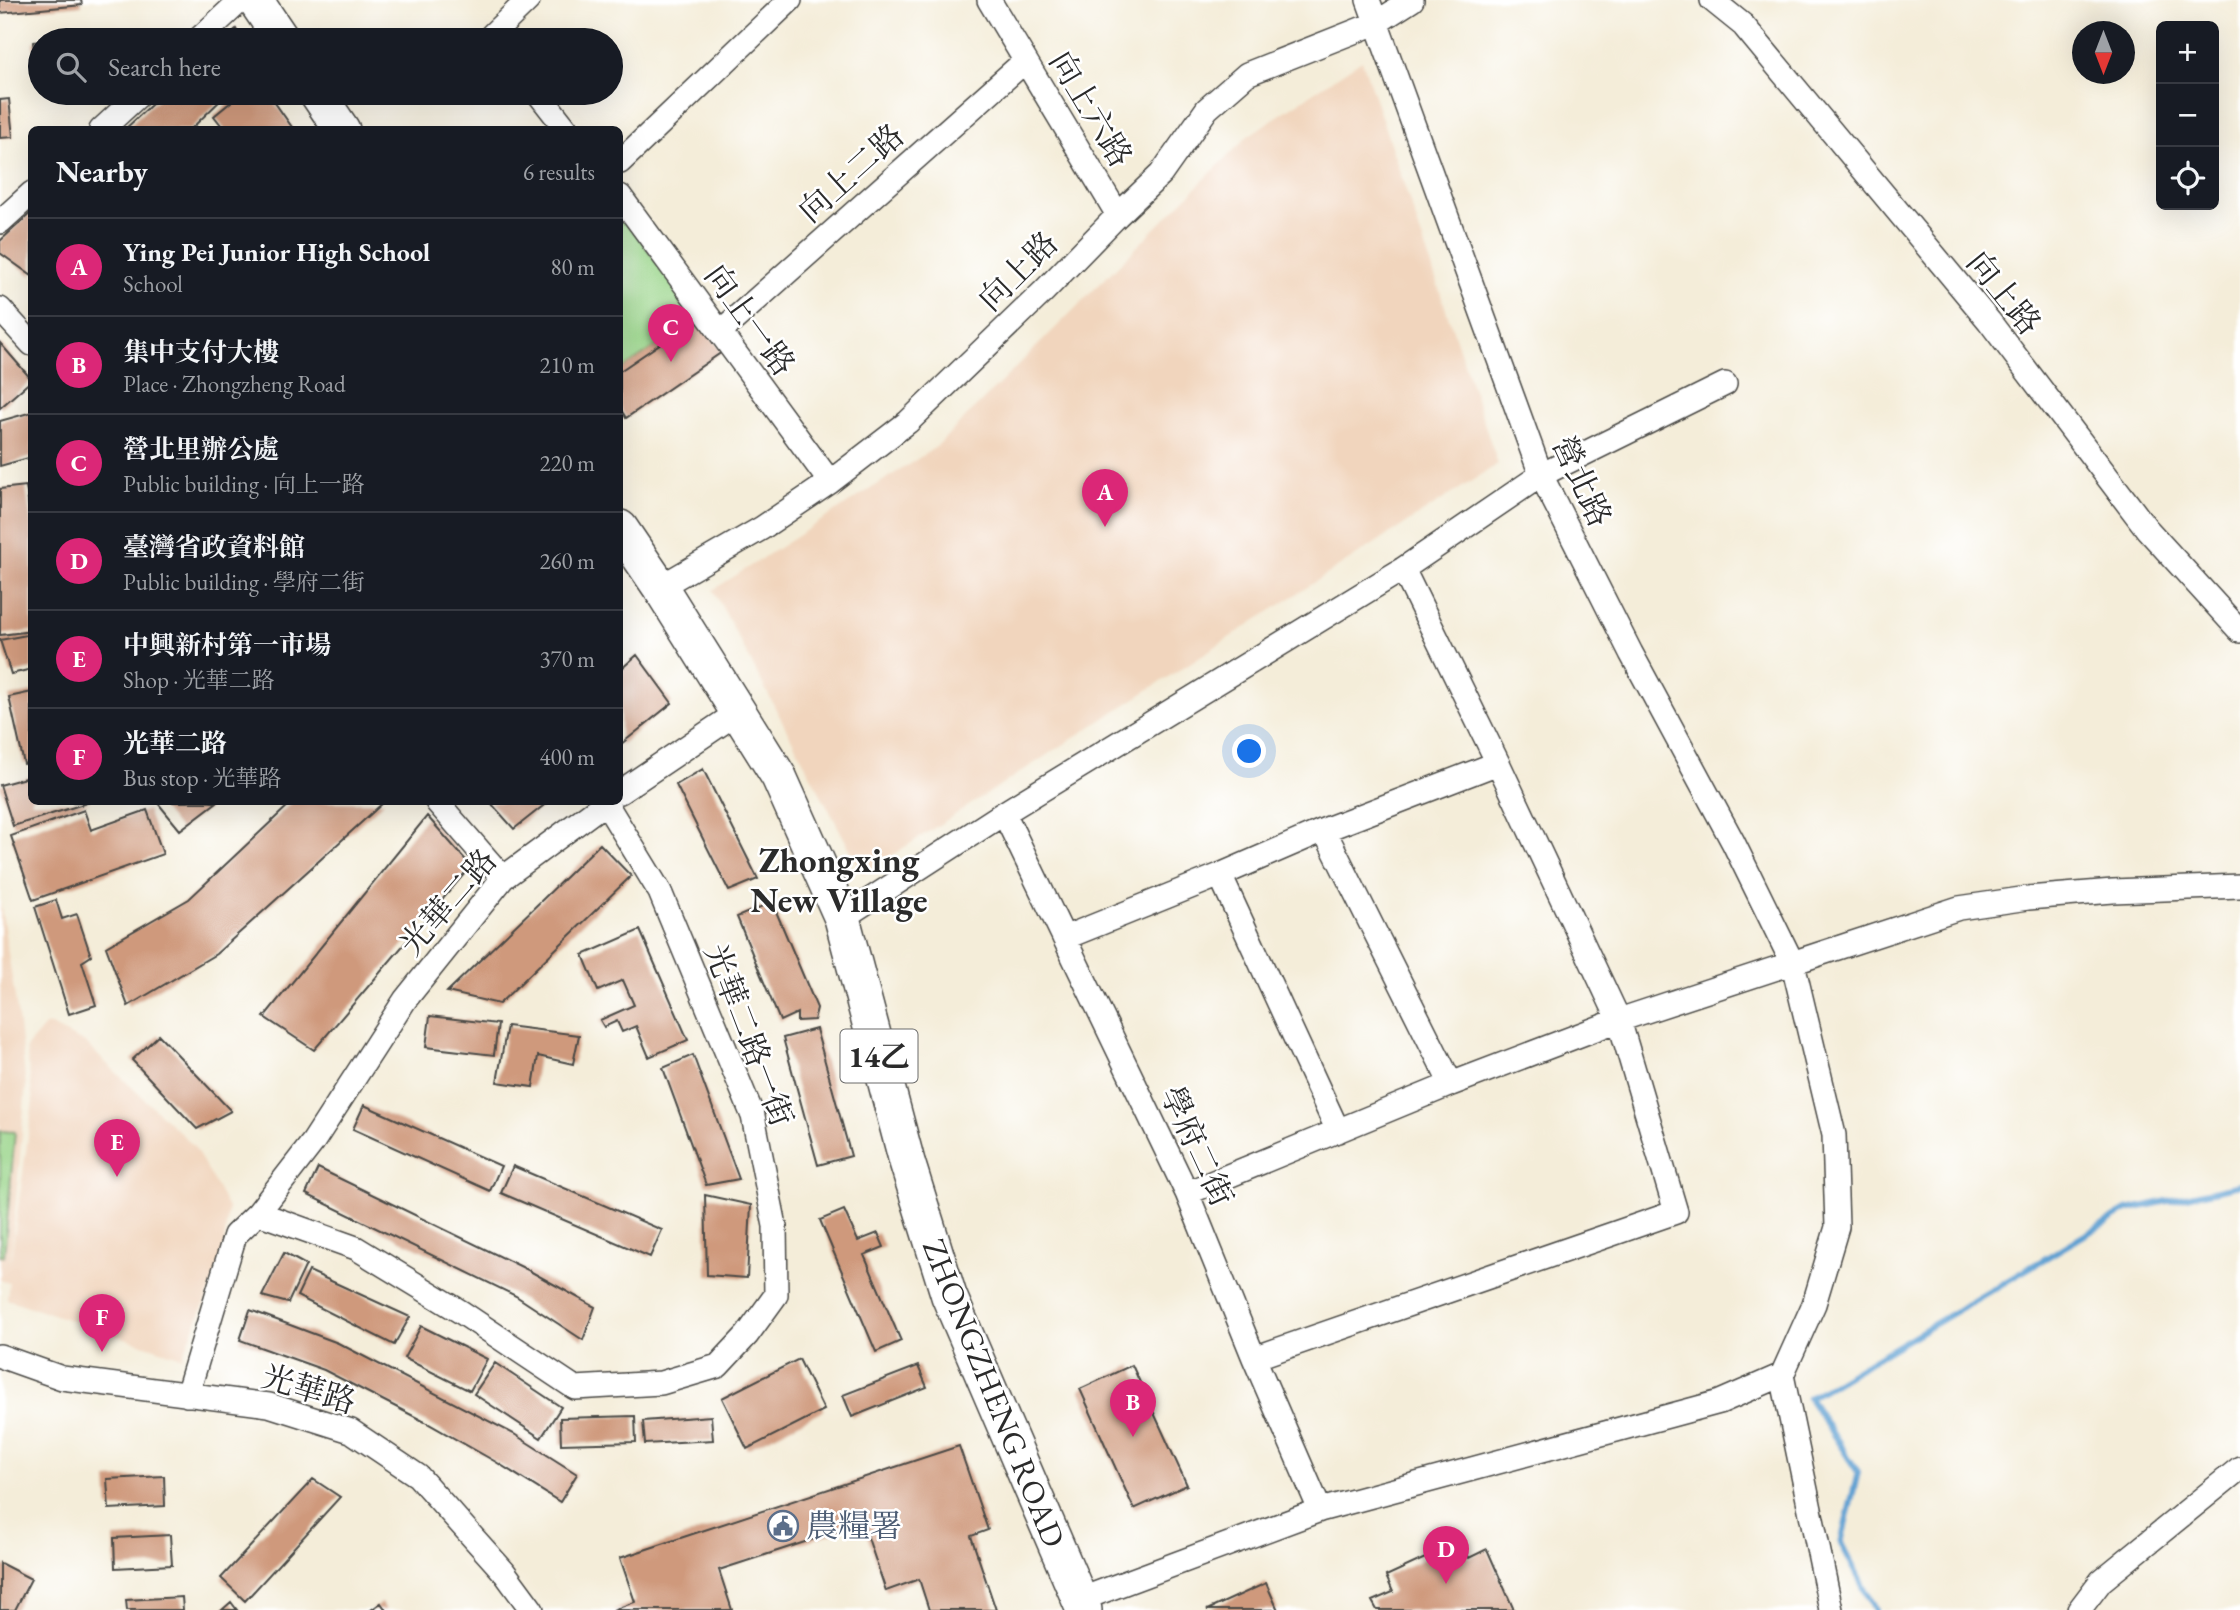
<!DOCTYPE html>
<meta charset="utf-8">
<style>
:root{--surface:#171b24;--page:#242831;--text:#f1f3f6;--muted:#9ea1a6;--line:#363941;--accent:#db2777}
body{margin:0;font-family:"EB Garamond","Noto Serif TC",serif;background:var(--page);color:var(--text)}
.controls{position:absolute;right:21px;top:21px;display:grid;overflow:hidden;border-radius:10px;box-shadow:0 7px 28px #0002}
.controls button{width:63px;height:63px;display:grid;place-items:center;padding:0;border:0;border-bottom:2px solid var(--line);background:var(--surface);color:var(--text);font:35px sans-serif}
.compass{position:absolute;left:2072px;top:21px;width:63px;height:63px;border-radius:50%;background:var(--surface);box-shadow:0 7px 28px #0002;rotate:180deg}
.you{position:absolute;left:1250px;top:752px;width:24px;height:24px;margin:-18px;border:5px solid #fff;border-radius:50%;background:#1a73e8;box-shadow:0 0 0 10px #1a73e833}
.badge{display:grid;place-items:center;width:46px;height:46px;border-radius:50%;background:var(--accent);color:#fff;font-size:23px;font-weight:700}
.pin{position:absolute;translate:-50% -58px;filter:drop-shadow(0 2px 4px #0008)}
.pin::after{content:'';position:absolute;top:37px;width:24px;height:21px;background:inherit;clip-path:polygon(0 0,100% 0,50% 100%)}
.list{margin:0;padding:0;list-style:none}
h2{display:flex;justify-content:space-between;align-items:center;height:91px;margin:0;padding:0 28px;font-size:30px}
h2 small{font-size:23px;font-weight:400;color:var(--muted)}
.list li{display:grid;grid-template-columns:46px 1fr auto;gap:21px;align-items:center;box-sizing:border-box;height:98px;padding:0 28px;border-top:2px solid var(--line)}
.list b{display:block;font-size:26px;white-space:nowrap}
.list p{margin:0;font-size:23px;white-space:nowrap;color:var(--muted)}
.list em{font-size:23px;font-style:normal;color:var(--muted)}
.icon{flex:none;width:38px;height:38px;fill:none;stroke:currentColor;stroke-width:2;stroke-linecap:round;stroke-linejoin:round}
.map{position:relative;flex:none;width:2240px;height:1610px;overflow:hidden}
.search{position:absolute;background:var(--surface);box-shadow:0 7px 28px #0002;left:28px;top:28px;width:595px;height:77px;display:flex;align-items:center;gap:18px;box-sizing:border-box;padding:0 24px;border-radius:38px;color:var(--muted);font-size:26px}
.panel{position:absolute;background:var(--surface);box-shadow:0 7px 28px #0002;left:28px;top:126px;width:595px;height:679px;border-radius:10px}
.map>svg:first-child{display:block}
</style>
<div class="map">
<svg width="2240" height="1610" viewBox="0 0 2240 1610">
<rect width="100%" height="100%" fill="#fff"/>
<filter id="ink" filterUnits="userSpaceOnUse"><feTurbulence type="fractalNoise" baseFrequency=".0143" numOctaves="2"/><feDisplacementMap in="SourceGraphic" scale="14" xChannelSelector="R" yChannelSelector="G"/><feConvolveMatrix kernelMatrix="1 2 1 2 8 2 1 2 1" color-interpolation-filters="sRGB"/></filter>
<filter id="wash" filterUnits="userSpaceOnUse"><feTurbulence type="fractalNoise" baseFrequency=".00686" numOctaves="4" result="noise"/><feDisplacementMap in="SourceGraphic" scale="28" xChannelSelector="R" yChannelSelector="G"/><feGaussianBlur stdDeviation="1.57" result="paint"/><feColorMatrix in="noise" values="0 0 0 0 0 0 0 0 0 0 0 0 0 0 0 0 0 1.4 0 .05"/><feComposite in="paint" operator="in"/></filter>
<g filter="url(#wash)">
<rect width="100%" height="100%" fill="#f4edd9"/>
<!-- built -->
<path fill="#f1d5bd" d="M 1362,60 L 1498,464 L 863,874 L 713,590 L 936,447 L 1248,136 Z
M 0,901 L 18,1017 L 26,1085 L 10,1265 L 33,1102 L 26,1048 L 47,1024 L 85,1043 L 194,1146 L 228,1208 L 222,1261 L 182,1357 L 7,1299 L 9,1283 L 0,1280 Z"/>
<!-- green -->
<path fill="#98d488" stroke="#62805a" stroke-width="2" d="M 620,211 L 698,318 L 620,371 Z
M 0,1131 L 15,1132 L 4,1256 L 0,1255 Z"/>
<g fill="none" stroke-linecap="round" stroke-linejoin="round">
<!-- stream -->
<path stroke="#5ea0d2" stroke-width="6" d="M 1875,1610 L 1841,1543 L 1858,1472 L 1809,1398 L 2127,1210 L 2240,1185"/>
</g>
<g id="blocks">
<!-- building -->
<path fill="#cf997c" d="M 0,0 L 81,0 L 82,5 L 0,13 Z
M 236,29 L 241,40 L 223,40 Z
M 120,31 L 121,40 L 61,40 L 61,39 Z
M 40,41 L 40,79 L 37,79 L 33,42 Z
M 164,93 L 228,93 L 190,130 L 124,130 Z
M 242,93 L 268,93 L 294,130 L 225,130 L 214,116 Z
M 9,99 L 13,137 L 0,138 L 0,100 Z
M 32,212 L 32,276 L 0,253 L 0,241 Z
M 698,318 L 722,352 L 626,418 L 620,408 L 620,371 Z
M 0,343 L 32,380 L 0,408 Z
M 32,412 L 32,457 L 0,466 L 0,421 Z
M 26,486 L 32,531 L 32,631 L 0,635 L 0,489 Z
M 32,634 L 32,669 L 11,674 L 0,640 Z
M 637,655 L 672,703 L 620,745 L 620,670 Z
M 32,692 L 32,762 L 24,764 L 9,697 Z
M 703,769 L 758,879 L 729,891 L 676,785 Z
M 32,776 L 32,802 L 90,802 L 13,826 L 0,785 Z
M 157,802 L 217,802 L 180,830 Z
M 292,802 L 384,802 L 216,954 L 128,1006 L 106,947 L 189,899 Z
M 490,802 L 548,802 L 514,829 Z
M 84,810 L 91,830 L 147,810 L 163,854 L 33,900 L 11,836 Z
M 427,816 L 471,866 L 314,1050 L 264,1017 Z
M 600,844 L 631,876 L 499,1004 L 447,992 Z
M 56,900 L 62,919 L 77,914 L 91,956 L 82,962 L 96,1005 L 69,1014 L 35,907 Z
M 772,902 L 817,1008 L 814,1020 L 797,1021 L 797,1013 L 780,1021 L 737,917 Z
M 640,930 L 688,1040 L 649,1057 L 636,1026 L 622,1032 L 617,1021 L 604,1027 L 600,1020 L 634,1005 L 623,980 L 598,991 L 583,955 Z
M 430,1016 L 498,1024 L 494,1055 L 426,1047 Z
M 507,1026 L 579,1035 L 573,1064 L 538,1056 L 533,1087 L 497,1082 Z
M 816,1029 L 851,1156 L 818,1165 L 783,1038 Z
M 159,1035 L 231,1111 L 197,1129 L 132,1060 Z
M 693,1055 L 739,1179 L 706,1185 L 663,1068 Z
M 364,1105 L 501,1166 L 490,1191 L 353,1129 Z
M 513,1166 L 662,1230 L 650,1257 L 501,1193 Z
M 318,1168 L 528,1270 L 595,1307 L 583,1340 L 516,1296 L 306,1194 Z
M 705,1195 L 751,1205 L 747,1278 L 707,1275 Z
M 844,1210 L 858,1241 L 878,1233 L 884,1247 L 864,1255 L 901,1341 L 876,1352 L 820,1220 Z
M 284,1253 L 306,1265 L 288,1303 L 262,1296 Z
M 309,1271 L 410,1317 L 394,1345 L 297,1296 Z
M 250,1310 L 338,1343 L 514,1434 L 577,1474 L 560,1502 L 496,1462 L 427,1423 L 324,1370 L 240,1340 Z
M 421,1326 L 487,1359 L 470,1391 L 404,1358 Z
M 799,1359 L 824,1410 L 747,1449 L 722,1398 Z
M 495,1363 L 561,1407 L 541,1438 L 474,1394 Z
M 1132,1365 L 1187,1485 L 1134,1509 L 1080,1389 Z
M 918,1366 L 927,1387 L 852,1417 L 843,1395 Z
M 635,1416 L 636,1442 L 561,1444 L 560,1418 Z
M 711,1416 L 713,1440 L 645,1444 L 643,1421 Z
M 959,1446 L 988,1530 L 971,1536 L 996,1610 L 929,1610 L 919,1579 L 886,1591 L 863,1523 L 719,1570 L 732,1610 L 613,1610 L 635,1602 L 620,1558 Z
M 164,1476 L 165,1506 L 109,1509 L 107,1479 Z
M 313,1479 L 340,1497 L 245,1601 L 221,1578 Z
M 170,1535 L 172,1565 L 115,1568 L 114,1538 Z
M 1460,1542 L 1469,1558 L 1487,1549 L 1514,1610 L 1377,1610 L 1372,1601 L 1393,1592 L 1386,1576 Z
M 0,1563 L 31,1579 L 15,1610 L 0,1610 Z
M 1266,1583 L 1278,1610 L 1207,1610 Z
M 182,1597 L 183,1610 L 127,1610 L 126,1600 Z
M 231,1602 L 237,1610 L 222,1610 Z
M 381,1603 L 386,1610 L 371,1610 Z"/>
</g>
</g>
<g filter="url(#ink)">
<use href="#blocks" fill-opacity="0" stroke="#494845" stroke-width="2"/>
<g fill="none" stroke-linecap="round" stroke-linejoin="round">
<!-- minor casing -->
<g stroke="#494845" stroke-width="26">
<path id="minor" d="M 989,0 L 1118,215
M 1712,0 L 1743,25 L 1989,321 L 2147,529 L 2240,631
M 198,40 L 241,0
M 496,40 L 492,35 L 528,0
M 538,93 L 567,130
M 101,130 L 141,93
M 620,162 L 790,0
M 620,196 L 830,482
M 0,222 L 32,193
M 0,309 L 32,344
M 720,332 L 1025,61
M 660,587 L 762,528 L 830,482 L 908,422 L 1044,291 L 1118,215 L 1161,174 L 1207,109 L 1247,74 L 1376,23 L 1412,0
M 620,792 L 737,713
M 437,802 L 503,878
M 1004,813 L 1187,1193 L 1254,1358 L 1320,1510
M 1324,830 L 1451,1084
M 1220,875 L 1338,1131
M 842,918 L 1004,813 L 1403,569 L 1541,475 L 1725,384
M 1064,938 L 1220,875 L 1324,830 L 1498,763
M 1187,1193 L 1451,1084 L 1619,1020 L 1959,908 L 2028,898 L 2113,891 L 2240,886
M 258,1213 L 356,1248 L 461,1312 L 575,1388 L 661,1383 L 718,1366 L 747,1335 L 776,1295 L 775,1226 L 753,1116 L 660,892 L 605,802
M 0,1356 L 62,1378 L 269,1405 L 351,1431 L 418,1476 L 504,1572 L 532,1610
M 1254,1358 L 1676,1212 L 1619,1020 L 1498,763 L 1403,569
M 1782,1375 L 1831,1610
M 187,1395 L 235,1235 L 258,1213 L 313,1142 L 405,1000 L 503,878 L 606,802
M 1079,1600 L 1320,1510 L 1720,1402 L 1782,1375 L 1814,1304 L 1837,1227 L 1834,1135 L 1793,964 L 1733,842 L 1631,653 L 1541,475 L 1368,0
M 2079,1610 L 2101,1581 L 2240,1468"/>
</g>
<!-- primary casing -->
<g stroke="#494845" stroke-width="38">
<path id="primary" d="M 255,0 L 282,40
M 317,93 L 342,130
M 620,528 L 660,587 L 779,777 L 842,918 L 907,1162 L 949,1296 L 1084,1610"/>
</g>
<!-- minor -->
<use href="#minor" stroke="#fff" stroke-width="23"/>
<!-- primary -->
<use href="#primary" stroke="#fff" stroke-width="35"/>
</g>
</g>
<!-- icons -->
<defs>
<g id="civic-ring" transform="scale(1.575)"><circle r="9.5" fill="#fff" stroke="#5c6f8a" stroke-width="1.5"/><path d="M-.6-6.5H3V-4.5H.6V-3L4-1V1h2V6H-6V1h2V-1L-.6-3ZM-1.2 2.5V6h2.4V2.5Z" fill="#5c6f8a"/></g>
</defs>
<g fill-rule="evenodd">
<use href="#civic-ring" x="783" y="1526"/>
</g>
<g text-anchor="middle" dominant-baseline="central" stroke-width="5" stroke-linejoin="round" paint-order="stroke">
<!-- shield labels -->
<rect fill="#fff" stroke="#6b6b6b" stroke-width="2" x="840.5" y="1029.5" width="77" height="53" rx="5"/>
<g font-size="30" font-weight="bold" fill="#2b2b2b">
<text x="879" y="1056">14乙</text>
</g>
<!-- street labels -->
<g font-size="32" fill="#2b2b2b" stroke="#fff">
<text transform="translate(1091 109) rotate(59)">向上六路</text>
<text transform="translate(851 173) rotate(-42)">向上二路</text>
<text transform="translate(1018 271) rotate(-45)">向上路</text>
<text transform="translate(2004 293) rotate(51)">向上路</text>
<text transform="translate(750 320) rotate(54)">向上一路</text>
<text transform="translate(1582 481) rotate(65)">營北路</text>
<text transform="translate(448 902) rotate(-49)">光華二路</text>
<text transform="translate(749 1035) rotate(69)">光華二路一街</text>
<text transform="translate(1197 1146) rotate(65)">學府二街</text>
<text transform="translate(309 1389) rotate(17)">光華路</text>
<text transform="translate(994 1393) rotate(68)">ZHONGZHENG ROAD</text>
</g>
<!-- service labels -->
<g font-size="32" fill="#4e5e75" stroke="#fff" text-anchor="start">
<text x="806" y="1526">農糧署</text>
</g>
<!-- quarter labels -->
<g font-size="35" font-weight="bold" fill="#2b2b2b" stroke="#fff">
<text x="839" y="859">Zhongxing<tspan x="839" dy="40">New Village</tspan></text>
</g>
</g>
</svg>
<div class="controls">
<button>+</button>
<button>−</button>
<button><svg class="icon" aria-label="locate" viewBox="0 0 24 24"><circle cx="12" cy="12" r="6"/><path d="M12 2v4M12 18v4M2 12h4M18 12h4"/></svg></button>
</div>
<svg class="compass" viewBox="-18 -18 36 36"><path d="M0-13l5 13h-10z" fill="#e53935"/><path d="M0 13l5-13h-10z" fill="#9ea1a6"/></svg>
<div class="you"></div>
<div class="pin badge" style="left:1105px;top:527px">A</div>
<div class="pin badge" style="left:1133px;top:1437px">B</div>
<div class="pin badge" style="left:671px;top:362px">C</div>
<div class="pin badge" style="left:1446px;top:1584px">D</div>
<div class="pin badge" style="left:117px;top:1177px">E</div>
<div class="pin badge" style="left:102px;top:1352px">F</div>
<div class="search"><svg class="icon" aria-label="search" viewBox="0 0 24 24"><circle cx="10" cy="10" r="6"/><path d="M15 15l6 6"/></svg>Search here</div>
<section class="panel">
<h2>Nearby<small>6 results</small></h2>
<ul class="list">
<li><span class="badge">A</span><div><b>Ying Pei Junior High School</b><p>School</p></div><em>80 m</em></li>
<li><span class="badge">B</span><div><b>集中支付大樓</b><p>Place · Zhongzheng Road</p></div><em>210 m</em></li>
<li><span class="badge">C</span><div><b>營北里辦公處</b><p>Public building · 向上一路</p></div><em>220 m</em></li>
<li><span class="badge">D</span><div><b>臺灣省政資料館</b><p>Public building · 學府二街</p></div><em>260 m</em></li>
<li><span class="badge">E</span><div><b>中興新村第一市場</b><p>Shop · 光華二路</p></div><em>370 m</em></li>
<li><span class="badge">F</span><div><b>光華二路</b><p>Bus stop · 光華路</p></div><em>400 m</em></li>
</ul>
</section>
</div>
